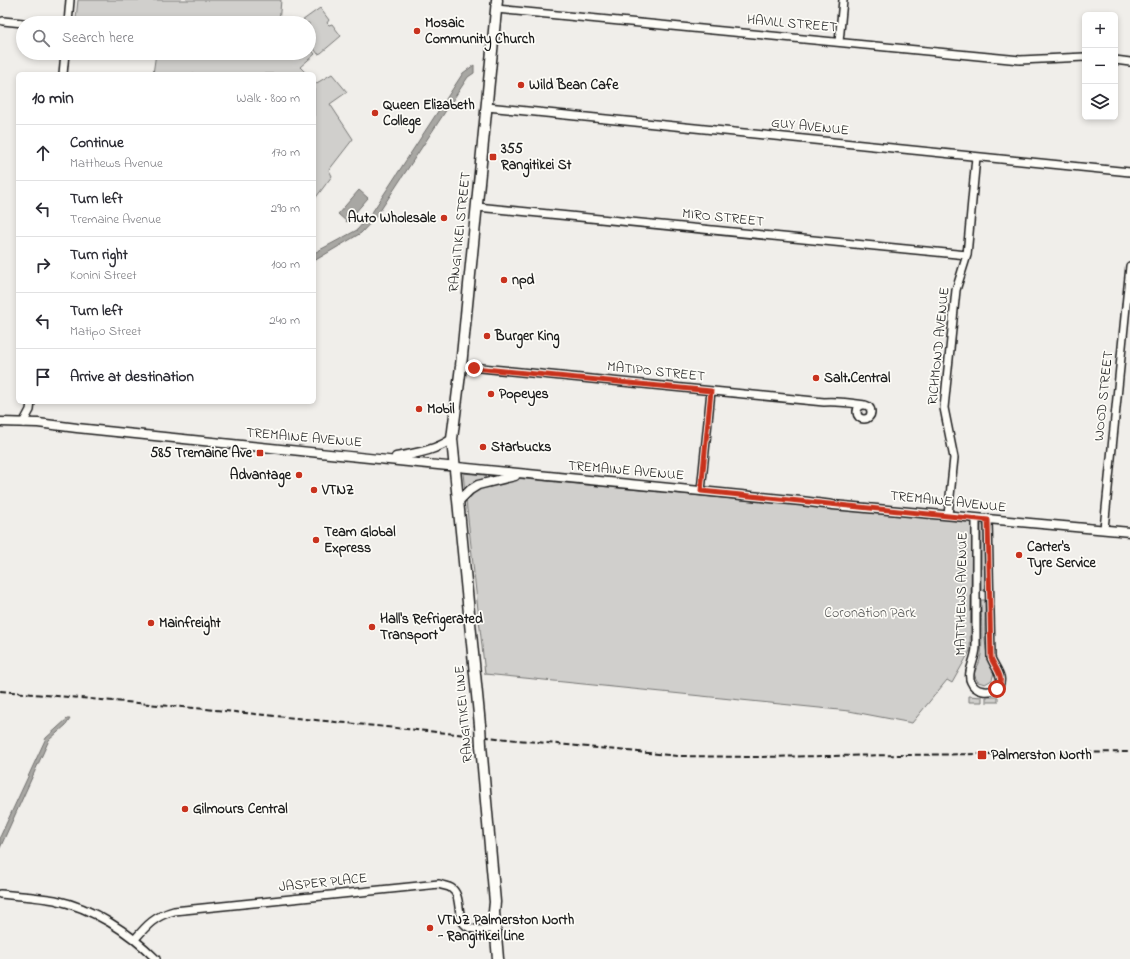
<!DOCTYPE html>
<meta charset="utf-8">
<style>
:root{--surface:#fff;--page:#f2f2f3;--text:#2b2b33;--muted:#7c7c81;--line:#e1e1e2}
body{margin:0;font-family:"Indie Flower",sans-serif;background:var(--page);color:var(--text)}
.controls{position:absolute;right:12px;top:12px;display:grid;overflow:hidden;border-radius:6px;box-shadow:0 2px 6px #0003}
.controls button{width:36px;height:36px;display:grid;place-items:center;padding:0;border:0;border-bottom:1px solid var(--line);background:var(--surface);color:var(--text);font:20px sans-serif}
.stop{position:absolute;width:12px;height:12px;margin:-9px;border:3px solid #c8321e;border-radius:50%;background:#fff}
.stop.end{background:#c8321e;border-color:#fff;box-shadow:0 1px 4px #0008}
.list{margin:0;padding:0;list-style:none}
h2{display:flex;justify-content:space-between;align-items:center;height:52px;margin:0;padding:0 16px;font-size:17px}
h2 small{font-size:13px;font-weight:400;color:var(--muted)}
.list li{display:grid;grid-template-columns:26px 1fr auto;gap:12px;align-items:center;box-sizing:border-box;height:56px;padding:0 16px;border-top:1px solid var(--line)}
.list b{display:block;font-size:15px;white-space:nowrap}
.list p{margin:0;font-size:13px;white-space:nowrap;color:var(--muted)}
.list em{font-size:13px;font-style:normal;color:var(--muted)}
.icon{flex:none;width:22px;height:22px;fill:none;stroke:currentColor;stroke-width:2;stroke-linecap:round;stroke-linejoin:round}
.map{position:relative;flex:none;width:1130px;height:959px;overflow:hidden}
.search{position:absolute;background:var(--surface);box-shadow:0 2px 6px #0003;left:16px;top:16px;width:300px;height:44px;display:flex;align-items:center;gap:10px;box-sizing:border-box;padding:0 14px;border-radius:22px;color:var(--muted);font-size:15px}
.panel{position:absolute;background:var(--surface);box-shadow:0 2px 6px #0003;left:16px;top:72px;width:300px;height:332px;border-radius:6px}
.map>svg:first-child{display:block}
</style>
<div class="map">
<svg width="1130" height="959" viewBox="0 0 1130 959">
<rect width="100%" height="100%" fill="#f0eeea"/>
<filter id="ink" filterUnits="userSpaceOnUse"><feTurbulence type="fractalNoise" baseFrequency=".025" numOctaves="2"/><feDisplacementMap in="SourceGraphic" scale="8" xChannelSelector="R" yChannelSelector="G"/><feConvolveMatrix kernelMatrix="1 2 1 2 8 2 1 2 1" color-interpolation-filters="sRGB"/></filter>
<g filter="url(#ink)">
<!-- green -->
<path fill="#d0cfcc" stroke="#767674" d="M 78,0 L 281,0 L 279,23 L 121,23 L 76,19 Z
M 320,8 L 329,20 L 327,23 L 329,25 L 332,24 L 341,36 L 321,53 L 318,54 L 309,42 L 310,40 L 309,38 L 309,23 L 299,23 Z
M 309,47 L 315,54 L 300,67 L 307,74 L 153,74 L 156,53 L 309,53 Z
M 332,74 L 347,92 L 330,104 L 353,139 L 329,170 L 332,176 L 314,200 L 314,83 L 315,84 Z
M 463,473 L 972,522 L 970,651 L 952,683 L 947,680 L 912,723 L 849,711 L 485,674 Z
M 981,525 L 984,525 L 985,591 L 981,590 Z
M 981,600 L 985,600 C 986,624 981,651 994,672 L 992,680 L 985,684 L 978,682 C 971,671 976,672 979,663 C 984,651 981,614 981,600 Z
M 969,696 L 982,697 L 982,702 L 969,702 Z
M 986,697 L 998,697 L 998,702 L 986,702 Z"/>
<!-- water -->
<path fill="#a8a7a3" stroke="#706f6d" d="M 474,65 L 474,73 L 468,77 L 376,217 L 361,233 L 314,261 L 314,253 L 357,230 L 371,214 L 463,73 Z
M 359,190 L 368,198 L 347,222 L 338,214 Z
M 67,719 L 70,719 L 66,725 L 49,740 L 0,848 L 0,837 L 46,738 Z"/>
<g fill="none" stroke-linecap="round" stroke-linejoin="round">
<!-- minor casing -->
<g stroke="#1c1c1c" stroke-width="10">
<path id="minor" d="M 496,9 L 1020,60 L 1085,57
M 3,21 L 23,23
M 68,23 L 70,0
M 839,42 L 843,0
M 1115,60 L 1130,62
M 63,74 L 65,53
M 487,107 L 1130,172
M 477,207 L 967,255
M 461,366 L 824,402 C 838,401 851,403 865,405
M857 412a7 7 0 1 1 14 0a7 7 0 1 1-14 0Z
M 23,423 L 30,410 L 31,402
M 701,491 L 711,391
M 948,515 L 954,458 L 944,408 L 956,290 L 967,255 L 976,157
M 976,518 C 976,561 976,604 976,647 C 976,659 966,673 971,682 C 975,692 988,693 997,689 C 1006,678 995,668 991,658 L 988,520
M 1104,529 L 1130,266
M 0,894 C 18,896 37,897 55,900 C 93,908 129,932 156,959
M 135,939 C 147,925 155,916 174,911 L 439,884 C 443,886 448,886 451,888 C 465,897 452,926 474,929 C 481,931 489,929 495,928"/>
</g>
<!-- major casing -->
<g stroke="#1c1c1c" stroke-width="11">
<path id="major" d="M 0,422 L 38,423 L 77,428 C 318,453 560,478 801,501 L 833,505 L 1130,532
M 396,457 C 417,453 434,451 452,439
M 458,502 L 470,490 L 478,485 L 515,476"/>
</g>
<!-- highway casing -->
<g stroke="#1c1c1c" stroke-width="13">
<path id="highway" d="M 480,725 L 452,439 L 461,366 L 497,0
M 481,745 L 495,902 L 494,912 L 498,959"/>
</g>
<!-- minor -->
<use href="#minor" stroke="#fdfcf7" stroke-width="7"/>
<!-- major -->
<use href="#major" stroke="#fdfcf7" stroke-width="8"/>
<!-- highway -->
<use href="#highway" stroke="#fdfcf7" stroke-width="10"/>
<!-- rail -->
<path stroke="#1c1c1c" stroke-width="2" stroke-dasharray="6 3" stroke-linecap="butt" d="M 0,691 L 205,709 L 678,756 L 753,757 L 1130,752"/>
<!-- highway-bridge casing -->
<g stroke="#1c1c1c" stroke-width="13" stroke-linecap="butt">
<path id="highway-bridge" d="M 480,725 L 481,745"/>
</g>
<!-- highway-bridge -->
<use href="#highway-bridge" stroke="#fdfcf7" stroke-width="10"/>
</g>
</g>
<g fill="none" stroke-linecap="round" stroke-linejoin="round" filter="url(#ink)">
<!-- route -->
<path stroke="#c8321e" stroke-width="5" d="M 474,368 L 711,391 L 701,491 L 988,520 L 991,658 C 995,668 1006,678 997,689"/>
</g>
<!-- markers -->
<g fill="#c8321e" stroke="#fdfcf7" stroke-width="1.5">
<circle cx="417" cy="31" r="4"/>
<circle cx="521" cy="85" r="4"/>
<circle cx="375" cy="113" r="4"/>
<rect x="489" y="153" width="8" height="8" rx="2"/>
<circle cx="444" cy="218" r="4"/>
<circle cx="504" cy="280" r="4"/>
<circle cx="487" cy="336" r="4"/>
<circle cx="816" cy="378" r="4"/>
<circle cx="491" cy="394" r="4"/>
<circle cx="419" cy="409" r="4"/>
<circle cx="483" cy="447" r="4"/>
<rect x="256" y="449" width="8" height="8" rx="2"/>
<circle cx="299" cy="475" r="4"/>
<circle cx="314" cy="490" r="4"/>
<circle cx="316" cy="540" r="4"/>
<circle cx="1019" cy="555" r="4"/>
<circle cx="151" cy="623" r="4"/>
<circle cx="372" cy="627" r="4"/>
<rect x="977" y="750" width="10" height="10" rx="2"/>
<circle cx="185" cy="809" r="4"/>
<circle cx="430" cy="928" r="4"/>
</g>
<g text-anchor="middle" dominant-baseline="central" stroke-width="3.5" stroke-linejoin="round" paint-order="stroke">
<!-- poi labels -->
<g font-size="14" font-weight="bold" fill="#1c1c1c" stroke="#fdfcf7" text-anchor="start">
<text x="425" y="23">Mosaic<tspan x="425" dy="16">Community Church</tspan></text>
<text x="529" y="85">Wild Bean Cafe</text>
<text x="383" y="105">Queen Elizabeth<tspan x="383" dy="16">College</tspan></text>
<text x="501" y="149">355<tspan x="501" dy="16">Rangitikei St</tspan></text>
<text x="436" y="218" text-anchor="end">Auto Wholesale</text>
<text x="512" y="280">npd</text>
<text x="495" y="336">Burger King</text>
<text x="824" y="378">Salt.Central</text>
<text x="499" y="394">Popeyes</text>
<text x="427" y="409">Mobil</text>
<text x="491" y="447">Starbucks</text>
<text x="252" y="453" text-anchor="end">585 Tremaine Ave</text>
<text x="291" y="475" text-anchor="end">Advantage</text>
<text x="322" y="490">VTNZ</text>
<text x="324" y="532">Team Global<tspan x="324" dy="16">Express</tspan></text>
<text x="1027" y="547">Carter's<tspan x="1027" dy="16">Tyre Service</tspan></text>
<text x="380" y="619">Hall's Refrigerated<tspan x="380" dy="16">Transport</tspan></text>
<text x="159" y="623">Mainfreight</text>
<text x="991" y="755">Palmerston North</text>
<text x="193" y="809">Gilmours Central</text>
<text x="438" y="920">VTNZ Palmerston North<tspan x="438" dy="16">- Rangitikei Line</tspan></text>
</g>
<!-- street labels -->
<g font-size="14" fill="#1c1c1c" stroke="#fdfcf7">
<text transform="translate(792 24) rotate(5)">HAVILL STREET</text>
<text transform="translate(810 127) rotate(6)">GUY AVENUE</text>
<text transform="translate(723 218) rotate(6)">MIRO STREET</text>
<text transform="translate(460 232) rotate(-84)">RANGITIKEI STREET</text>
<text transform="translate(939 346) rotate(-84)">RICHMOND AVENUE</text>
<text transform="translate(656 372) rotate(6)">MATIPO STREET</text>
<text transform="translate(1104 396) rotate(-84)">WOOD STREET</text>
<text transform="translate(304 438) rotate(5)">TREMAINE AVENUE</text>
<text transform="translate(626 471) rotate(5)">TREMAINE AVENUE</text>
<text transform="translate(948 502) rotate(6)">TREMAINE AVENUE</text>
<text transform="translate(962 594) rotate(-89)">MATTHEWS AVENUE</text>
<text transform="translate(464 714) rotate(-95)">RANGITIKEI LINE</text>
<text transform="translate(323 883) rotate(-6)">JASPER PLACE</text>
</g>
<!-- park labels -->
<g font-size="14" fill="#5b5b5a" stroke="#fdfcf7">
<text x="870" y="613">Coronation Park</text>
</g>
</g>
</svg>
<div class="controls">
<button>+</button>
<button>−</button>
<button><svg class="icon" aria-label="layers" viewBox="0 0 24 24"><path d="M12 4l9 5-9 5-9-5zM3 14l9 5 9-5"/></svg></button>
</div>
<div class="stop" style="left:997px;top:689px"></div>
<div class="stop end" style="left:474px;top:368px"></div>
<div class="search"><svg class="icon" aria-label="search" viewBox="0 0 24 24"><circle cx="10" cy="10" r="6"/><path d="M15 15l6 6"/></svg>Search here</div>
<section class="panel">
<h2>10 min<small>Walk · 800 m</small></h2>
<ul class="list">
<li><svg class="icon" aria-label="ahead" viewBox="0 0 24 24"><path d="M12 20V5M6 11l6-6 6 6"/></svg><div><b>Continue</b><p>Matthews Avenue</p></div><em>170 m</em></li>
<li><svg class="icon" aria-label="left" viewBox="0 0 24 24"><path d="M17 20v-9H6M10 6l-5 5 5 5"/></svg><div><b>Turn left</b><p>Tremaine Avenue</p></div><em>290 m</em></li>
<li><svg class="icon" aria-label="right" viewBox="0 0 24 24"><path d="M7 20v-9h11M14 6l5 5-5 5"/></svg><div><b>Turn right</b><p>Konini Street</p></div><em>100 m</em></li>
<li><svg class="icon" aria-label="left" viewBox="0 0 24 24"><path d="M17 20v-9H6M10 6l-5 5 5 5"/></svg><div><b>Turn left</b><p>Matipo Street</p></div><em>240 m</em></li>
<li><svg class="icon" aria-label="arrive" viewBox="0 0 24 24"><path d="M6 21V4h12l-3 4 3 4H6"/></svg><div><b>Arrive at destination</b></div></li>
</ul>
</section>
</div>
